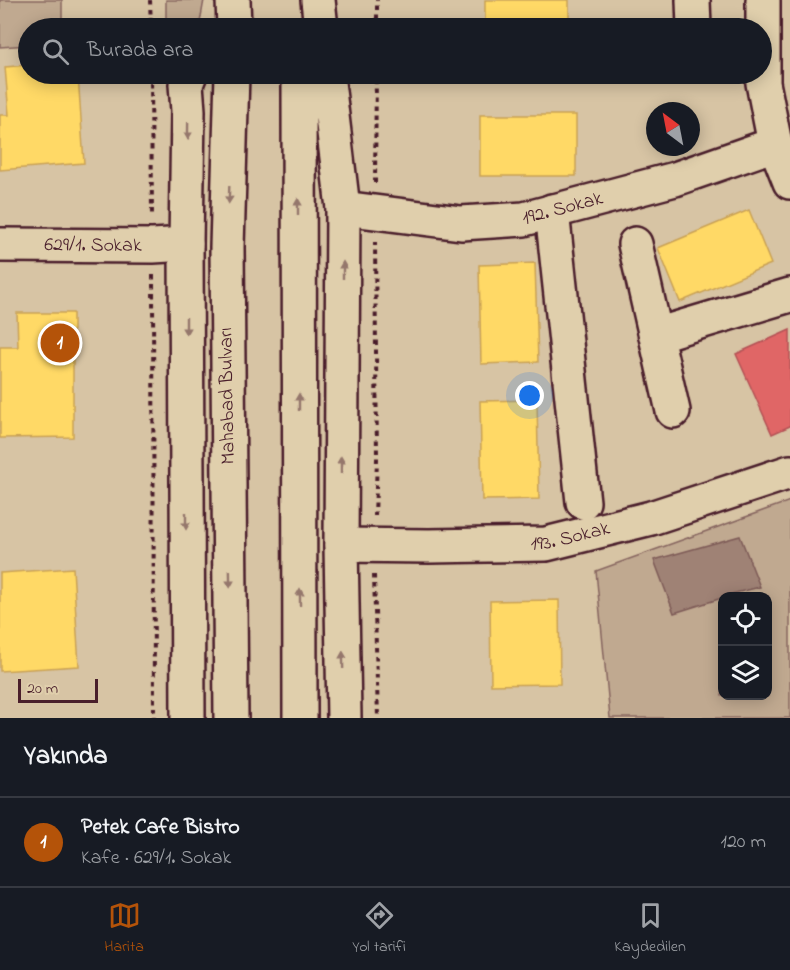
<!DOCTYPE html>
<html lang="tr">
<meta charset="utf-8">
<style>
:root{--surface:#171b24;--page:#242831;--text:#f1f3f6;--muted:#9ea1a6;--line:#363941;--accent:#b45309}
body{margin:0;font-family:"Indie Flower",sans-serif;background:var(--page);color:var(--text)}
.controls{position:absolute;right:18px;bottom:18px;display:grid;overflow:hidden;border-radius:12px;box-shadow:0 3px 15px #0003}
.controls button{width:54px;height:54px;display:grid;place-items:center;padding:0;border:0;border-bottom:2px solid var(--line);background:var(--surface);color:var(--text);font:30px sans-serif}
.compass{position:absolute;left:646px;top:102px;width:54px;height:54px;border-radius:50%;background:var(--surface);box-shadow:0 3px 15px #0003;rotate:328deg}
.scale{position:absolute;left:18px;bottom:15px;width:80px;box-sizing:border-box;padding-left:6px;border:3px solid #4a1f2b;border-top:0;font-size:16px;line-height:21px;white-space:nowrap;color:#4a1f2b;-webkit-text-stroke:4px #e0cfac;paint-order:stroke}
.you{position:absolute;left:530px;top:396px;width:21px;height:21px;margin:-15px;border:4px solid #fff;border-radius:50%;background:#1a73e8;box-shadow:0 0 0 9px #1a73e833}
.badge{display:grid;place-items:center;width:39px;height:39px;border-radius:50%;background:var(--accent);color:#fff;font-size:20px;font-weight:700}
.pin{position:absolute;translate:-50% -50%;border:3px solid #fff;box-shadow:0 2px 6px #0006}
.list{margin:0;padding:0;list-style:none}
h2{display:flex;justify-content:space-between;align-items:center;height:78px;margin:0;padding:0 24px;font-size:26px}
h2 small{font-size:20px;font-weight:400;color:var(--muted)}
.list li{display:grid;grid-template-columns:39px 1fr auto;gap:18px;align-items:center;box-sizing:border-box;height:90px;padding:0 24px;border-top:2px solid var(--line)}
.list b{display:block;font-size:22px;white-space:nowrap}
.list p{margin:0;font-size:20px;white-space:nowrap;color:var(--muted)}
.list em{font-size:20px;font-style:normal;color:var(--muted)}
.icon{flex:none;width:33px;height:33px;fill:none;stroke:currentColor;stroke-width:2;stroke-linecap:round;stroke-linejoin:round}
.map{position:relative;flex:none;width:790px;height:718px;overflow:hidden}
.search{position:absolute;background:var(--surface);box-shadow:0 3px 15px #0003;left:18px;right:18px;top:18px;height:66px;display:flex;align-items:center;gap:15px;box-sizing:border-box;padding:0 21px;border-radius:33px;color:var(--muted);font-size:22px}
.sheet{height:168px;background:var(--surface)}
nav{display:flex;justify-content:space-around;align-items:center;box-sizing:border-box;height:84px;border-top:2px solid var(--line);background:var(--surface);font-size:16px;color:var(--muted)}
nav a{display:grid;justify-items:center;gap:3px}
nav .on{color:var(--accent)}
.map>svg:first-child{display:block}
</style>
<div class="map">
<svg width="790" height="718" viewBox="0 0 790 718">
<rect width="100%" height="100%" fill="#d7c4a4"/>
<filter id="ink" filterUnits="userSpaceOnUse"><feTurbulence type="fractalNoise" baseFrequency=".0167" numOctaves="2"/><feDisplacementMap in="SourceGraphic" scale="12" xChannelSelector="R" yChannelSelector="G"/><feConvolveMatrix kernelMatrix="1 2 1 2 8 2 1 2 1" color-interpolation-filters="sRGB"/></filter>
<g filter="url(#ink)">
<!-- green -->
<path fill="#c0a990" stroke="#85645e" stroke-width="1.5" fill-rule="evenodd" d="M 0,0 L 62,0 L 62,28 L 28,28 L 28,45 L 0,47 Z
M 166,0 L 204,0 L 199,28 L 166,28 Z
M 790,501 L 790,718 L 610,718 L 596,571 ZM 722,596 L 768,596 L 768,696 L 722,696 Z"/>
<!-- water -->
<path fill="#9f8274" stroke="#7d5a57" stroke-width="1.5" d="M 740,536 L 760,587 L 722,596 L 722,598 L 674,613 L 654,560 Z"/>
<!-- homes -->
<path fill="#ffd966" stroke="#c9a154" stroke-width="1.5" d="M 485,0 L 569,0 L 569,28 L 485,28 Z
M 28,65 L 28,74 L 78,74 L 84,163 L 0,170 L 0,115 L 9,115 L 5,67 Z
M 486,74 L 570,74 L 570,75 L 486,76 Z
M 480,115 L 576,115 L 576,176 L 480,176 Z
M 749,210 L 771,264 L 680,302 L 658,248 Z
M 535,263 L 538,362 L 481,364 L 479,265 Z
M 17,313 L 73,313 L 73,437 L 0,438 L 0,347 L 18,347 Z
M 537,400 L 539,499 L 482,500 L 480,401 Z
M 73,568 L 79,666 L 0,671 L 0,573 Z
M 559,600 L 560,684 L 491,685 L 490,601 Z"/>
<!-- shops -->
<path fill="#e06666" stroke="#b35154" stroke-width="1.5" d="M 790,330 L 790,426 L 772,434 L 736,354 Z"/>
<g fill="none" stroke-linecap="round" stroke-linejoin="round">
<!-- minor casing -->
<g stroke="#4a1f2b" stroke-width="38">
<g id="minor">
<path d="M 693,0 L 694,28"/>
<path d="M 763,0 L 763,83 L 775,144 L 790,182"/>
<path id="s1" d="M 343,208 L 461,223 L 524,219 L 675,179 L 775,144"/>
<path d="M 552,211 L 583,502"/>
<path d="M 635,244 L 673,411"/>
<path id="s2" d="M 0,245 L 153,246 L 186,244"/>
<path d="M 656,335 L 790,295"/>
<path id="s3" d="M 341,545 L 429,546 L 546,544 L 651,518 L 790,472"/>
</g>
</g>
<!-- major casing -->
<g stroke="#4a1f2b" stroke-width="38">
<path id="major" d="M 233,0 L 234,28
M 318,0 L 321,28
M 299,74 L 300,718
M 327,74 L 343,208 L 341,545 L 344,718
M 188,718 L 186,244 L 188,111 L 186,84 L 190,74
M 231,718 L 227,247 L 232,74"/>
</g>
<!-- path -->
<path stroke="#4a1f2b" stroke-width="4" stroke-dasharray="4.5 4.5" stroke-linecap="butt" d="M 150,0 L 151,28
M 377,28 L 377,0
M 151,74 L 152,217
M 375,183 L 376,74
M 153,275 L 154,718
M 375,516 L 377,459 L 375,242
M 374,575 L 378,718"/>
<!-- minor -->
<use href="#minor" stroke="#e0cfac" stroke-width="33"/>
<!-- major -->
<use href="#major" stroke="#e0cfac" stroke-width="33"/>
</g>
<!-- one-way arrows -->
<defs><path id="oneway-solid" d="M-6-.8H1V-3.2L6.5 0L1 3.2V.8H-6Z" transform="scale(1.5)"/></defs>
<g fill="#95776c">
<use href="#oneway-solid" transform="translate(188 131) rotate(91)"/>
<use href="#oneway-solid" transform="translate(229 195) rotate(92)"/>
<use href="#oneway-solid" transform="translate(298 207) rotate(-90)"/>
<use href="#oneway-solid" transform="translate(343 270) rotate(-90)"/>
<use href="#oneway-solid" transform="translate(186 326) rotate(90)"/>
<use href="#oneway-solid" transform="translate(299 402) rotate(-90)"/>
<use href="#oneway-solid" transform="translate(341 465) rotate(-90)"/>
<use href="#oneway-solid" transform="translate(186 521) rotate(90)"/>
<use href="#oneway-solid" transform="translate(230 579) rotate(89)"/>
<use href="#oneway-solid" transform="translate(300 597) rotate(-90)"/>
<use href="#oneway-solid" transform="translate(343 660) rotate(-91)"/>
</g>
</g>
<g text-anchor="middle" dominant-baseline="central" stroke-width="6" stroke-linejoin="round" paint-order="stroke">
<!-- street labels -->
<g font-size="20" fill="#4a1f2b" stroke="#e0cfac">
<text stroke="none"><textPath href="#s1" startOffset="222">192. Sokak</textPath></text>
<text stroke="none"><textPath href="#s2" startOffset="93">629/1. Sokak</textPath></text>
<text transform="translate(228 396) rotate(-91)">Mahabad Bulvarı</text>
<text stroke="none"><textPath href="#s3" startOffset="230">193. Sokak</textPath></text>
</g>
</g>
</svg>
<div class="controls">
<button><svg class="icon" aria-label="locate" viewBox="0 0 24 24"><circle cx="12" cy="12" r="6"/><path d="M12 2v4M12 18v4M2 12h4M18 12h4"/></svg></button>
<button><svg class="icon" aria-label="layers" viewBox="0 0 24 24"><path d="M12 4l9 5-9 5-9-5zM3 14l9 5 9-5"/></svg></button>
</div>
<svg class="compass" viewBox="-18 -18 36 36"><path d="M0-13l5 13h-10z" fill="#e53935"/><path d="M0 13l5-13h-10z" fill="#9ea1a6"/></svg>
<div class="scale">20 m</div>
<div class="you"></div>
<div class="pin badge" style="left:60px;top:343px">1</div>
<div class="search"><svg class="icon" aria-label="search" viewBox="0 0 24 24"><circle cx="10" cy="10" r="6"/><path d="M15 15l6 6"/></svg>Burada ara</div>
</div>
<section class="sheet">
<h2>Yakında<small></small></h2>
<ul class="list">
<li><span class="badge">1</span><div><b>Petek Cafe Bistro</b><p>Kafe · 629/1. Sokak</p></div><em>120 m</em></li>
</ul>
</section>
<nav>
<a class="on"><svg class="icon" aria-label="map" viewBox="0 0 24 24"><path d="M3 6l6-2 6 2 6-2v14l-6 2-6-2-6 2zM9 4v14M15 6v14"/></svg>Harita</a>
<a><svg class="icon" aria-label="directions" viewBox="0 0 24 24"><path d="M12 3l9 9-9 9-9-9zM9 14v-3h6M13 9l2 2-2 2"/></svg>Yol tarifi</a>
<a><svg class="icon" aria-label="saved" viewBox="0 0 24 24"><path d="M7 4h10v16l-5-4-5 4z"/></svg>Kaydedilen</a>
</nav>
